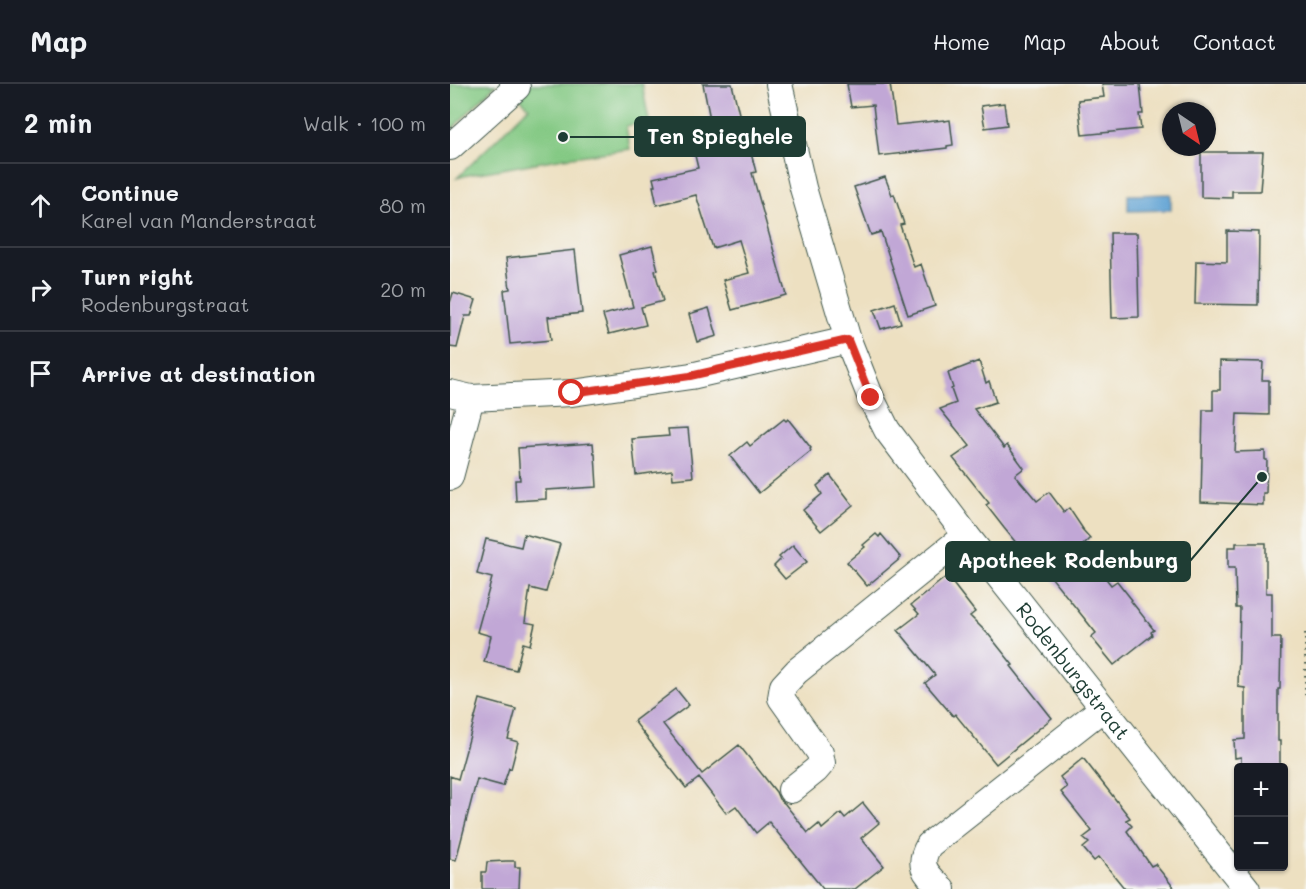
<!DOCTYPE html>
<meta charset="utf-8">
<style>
:root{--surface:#171b24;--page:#20242c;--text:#f1f3f6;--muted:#9ea1a6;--line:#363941}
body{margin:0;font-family:Mali,sans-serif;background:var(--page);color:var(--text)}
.controls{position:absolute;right:18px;bottom:18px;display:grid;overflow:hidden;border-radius:6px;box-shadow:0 2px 4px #0004}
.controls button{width:54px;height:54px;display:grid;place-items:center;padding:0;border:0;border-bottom:2px solid var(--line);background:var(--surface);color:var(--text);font:30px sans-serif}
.compass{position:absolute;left:712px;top:18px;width:54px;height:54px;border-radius:50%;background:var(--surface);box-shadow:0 2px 4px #0004;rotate:145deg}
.stop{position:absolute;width:18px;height:18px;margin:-14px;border:4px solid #d93025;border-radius:50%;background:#fff}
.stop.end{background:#d93025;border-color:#fff;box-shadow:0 2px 6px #0008}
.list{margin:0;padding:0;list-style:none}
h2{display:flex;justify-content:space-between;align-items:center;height:78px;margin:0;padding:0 24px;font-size:26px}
h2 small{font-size:20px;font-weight:400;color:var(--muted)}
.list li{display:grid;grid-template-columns:39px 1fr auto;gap:18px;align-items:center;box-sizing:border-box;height:84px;padding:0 24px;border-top:2px solid var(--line)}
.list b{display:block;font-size:22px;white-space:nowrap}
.list p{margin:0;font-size:20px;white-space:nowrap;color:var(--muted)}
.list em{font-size:20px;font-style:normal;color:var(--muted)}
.icon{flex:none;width:33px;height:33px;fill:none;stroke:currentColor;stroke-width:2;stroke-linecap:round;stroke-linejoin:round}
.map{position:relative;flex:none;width:856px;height:805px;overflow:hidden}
header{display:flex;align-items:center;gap:36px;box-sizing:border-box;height:84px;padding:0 30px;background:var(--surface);border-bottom:2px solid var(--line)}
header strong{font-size:28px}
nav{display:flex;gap:33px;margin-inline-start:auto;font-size:21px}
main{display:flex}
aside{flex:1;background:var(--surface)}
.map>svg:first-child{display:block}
</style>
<header>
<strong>Map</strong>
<nav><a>Home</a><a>Map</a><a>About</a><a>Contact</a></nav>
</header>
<main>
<aside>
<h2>2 min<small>Walk · 100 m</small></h2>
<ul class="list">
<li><svg class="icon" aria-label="ahead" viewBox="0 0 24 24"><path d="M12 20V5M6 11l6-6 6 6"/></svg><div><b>Continue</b><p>Karel van Manderstraat</p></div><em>80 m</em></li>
<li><svg class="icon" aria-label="right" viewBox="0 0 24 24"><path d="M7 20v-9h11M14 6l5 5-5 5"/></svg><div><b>Turn right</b><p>Rodenburgstraat</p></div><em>20 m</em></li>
<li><svg class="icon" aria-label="arrive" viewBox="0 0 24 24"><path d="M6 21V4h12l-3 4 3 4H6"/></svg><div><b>Arrive at destination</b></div></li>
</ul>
</aside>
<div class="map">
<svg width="856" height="805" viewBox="0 0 856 805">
<rect width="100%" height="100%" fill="#f6f6f2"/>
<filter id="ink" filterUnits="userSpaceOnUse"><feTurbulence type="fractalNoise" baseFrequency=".0167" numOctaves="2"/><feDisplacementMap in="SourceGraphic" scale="12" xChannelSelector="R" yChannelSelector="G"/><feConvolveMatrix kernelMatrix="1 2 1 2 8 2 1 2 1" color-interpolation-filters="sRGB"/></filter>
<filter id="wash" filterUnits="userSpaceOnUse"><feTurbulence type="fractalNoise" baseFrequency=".008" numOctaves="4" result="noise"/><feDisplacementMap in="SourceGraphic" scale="24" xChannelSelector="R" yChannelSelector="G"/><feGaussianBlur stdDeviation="1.35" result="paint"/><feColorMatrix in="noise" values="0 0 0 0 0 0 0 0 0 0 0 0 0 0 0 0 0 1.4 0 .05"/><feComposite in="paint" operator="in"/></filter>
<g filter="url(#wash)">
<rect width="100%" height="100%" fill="#ede0c1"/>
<!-- green -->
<path fill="#84c984" stroke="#52835c" stroke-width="1.5" d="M 0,0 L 46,0 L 0,47 Z
M 68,0 L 192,0 L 199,37 L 176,42 L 180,65 L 114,74 L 18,91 L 7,94 L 79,23 L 68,12 Z"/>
<!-- water -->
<path fill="#60a3d4" stroke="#407084" stroke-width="1.5" d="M 721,110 L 721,126 L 678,127 L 678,111 Z"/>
<g id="blocks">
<!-- building -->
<path fill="#c1a7d6" d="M 253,0 L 282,0 L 295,55 L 297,54 L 306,88 L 302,89 L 336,211 L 282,226 L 273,196 L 299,189 L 289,156 L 263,164 L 246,111 L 207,121 L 203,102 L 205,102 L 203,94 L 248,84 L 241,55 L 263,50 Z
M 397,0 L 440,0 L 446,41 L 494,36 L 494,37 L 500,36 L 503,61 L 497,62 L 497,64 L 429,72 L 423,21 L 401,23 Z
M 652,0 L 690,0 L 693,30 L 689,30 L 691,45 L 632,51 L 628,16 L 654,13 Z
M 554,19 L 557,41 L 535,44 L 531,22 Z
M 751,68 L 813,68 L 810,107 L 782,107 L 782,114 L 751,113 Z
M 435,93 L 442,111 L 444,110 L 454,140 L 450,141 L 464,183 L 471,180 L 485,222 L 458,231 L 431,148 L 421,151 L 404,103 Z
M 777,147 L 809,148 L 808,221 L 745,220 L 746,177 L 777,178 Z
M 660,149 L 687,149 L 689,233 L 662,234 Z
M 202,162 L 208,186 L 205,187 L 213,217 L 191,223 L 196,241 L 159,250 L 153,231 L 183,223 L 169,171 Z
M 125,166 L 132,229 L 98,233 L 101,256 L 60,260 L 54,206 L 60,205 L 56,174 Z
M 3,209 L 26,216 L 21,232 L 15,232 L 7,264 L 0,263 L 0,219 Z
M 445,219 L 451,239 L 431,245 L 424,226 Z
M 259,224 L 267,252 L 247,258 L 239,230 Z
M 529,277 L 536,299 L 539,297 L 546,318 L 524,325 L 554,364 L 557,361 L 574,384 L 565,391 L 587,417 L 599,408 L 614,428 L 619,424 L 633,445 L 632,445 L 640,454 L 631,463 L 661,501 L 667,497 L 682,516 L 681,517 L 704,546 L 701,548 L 702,551 L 664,581 L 641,553 L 646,549 L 590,479 L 586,483 L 554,444 L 536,421 L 539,419 L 503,374 L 520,362 L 490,325 L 506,319 L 501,305 L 503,304 L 498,289 Z
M 770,277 L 813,278 L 812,296 L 819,296 L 819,331 L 787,330 L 785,368 L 815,367 L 815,376 L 817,376 L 816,409 L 813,409 L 813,421 L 751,418 L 753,326 L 763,326 L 763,306 L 770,306 Z
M 334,335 L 336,337 L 338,335 L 361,364 L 360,365 L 361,367 L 309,409 L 280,372 L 297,358 L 300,362 Z
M 238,344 L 243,393 L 223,395 L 222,386 L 186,391 L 182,355 L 219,352 L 218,345 Z
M 143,359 L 144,370 L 145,370 L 147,403 L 96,406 L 96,415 L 66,417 L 65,396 L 70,396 L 68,364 Z
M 380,391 L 403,421 L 371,447 L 353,426 L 372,410 L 367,402 Z
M 74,450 L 110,460 L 96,508 L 80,504 L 75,538 L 85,540 L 80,561 L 73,559 L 66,586 L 34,578 L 41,552 L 27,548 L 42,494 L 27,490 L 36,455 L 71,463 Z
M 426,450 L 429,453 L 431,450 L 451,474 L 417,502 L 397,478 L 415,463 L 413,461 Z
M 786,459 L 816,459 L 816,509 L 822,509 L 822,554 L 831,554 L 830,605 L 828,605 L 828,657 L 830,657 L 830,684 L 791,684 L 791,673 L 785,674 L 784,656 L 795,655 L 795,604 L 788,603 L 790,524 L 786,524 L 785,484 L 778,484 L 778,463 L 786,463 Z
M 343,461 L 357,478 L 335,495 L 324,482 L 331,475 L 329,473 Z
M 497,492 L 525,528 L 520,532 L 539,551 L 563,581 L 561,582 L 602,634 L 546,680 L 505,630 L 503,632 L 475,599 L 485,591 L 448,546 L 469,530 L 461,521 Z
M 226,605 L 239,621 L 213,640 L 252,690 L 289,661 L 326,708 L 329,715 L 335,720 L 358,749 L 369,740 L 372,745 L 391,729 L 395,734 L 413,719 L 429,739 L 411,754 L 434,782 L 405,805 L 373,805 L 319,738 L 306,749 L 286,722 L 276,729 L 249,694 L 236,704 L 184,637 Z
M 30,615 L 66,625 L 58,655 L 68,658 L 61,685 L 59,684 L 53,702 L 27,695 L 6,776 L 0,775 L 0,692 L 8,695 Z
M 633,674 L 680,734 L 676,736 L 682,742 L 677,747 L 701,782 L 705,780 L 725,805 L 675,805 L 649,773 L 644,777 L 633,764 L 639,759 L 633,754 L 642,747 L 611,708 L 617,703 L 610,693 Z
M 56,777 L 65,777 L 65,783 L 70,783 L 69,805 L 32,805 L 32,788 L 36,788 L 37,778 Z"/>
</g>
</g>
<g filter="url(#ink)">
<use href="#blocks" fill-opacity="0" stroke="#3e5549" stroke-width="1.5"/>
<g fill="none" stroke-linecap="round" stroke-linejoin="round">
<!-- minor casing -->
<g stroke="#3e5549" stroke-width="28">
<g id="minor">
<path id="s1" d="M 329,0 L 353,104 L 398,256 L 421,314 L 437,346 L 516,451 L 797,805"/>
<path d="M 0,63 L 67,3 L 63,0"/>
<path d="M 0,309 L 21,314 L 122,309 L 241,292 L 398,256"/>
<path d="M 0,393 L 21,314"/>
<path d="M 341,706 L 366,686 L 372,679 L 370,669 L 331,614 L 333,602 L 347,587 L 516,451"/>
<path d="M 492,805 C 477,790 466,783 479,761 L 653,624"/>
</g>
</g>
<!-- path -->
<path stroke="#3e5549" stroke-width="4" stroke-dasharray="1.5 4.5" stroke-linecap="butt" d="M 856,549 L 856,612"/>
<!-- minor -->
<use href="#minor" stroke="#fff" stroke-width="26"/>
</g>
</g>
<g fill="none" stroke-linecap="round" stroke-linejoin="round" filter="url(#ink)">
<!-- route -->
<path stroke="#d93025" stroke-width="8" d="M 122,309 L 240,292 L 398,256 L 421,314"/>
</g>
<g text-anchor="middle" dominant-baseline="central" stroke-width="6" stroke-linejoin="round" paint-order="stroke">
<!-- street labels -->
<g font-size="20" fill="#1f3d34" stroke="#f6f6f2">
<text stroke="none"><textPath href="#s1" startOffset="668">Rodenburgstraat</textPath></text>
</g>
</g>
<!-- callouts -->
<path fill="none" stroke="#1f3d34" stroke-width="2" d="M113 53L185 53M812 393L740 477"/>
<g fill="#1f3d34" stroke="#f6f6f2" stroke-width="2">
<circle cx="113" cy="53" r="6"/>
<circle cx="812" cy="393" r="6"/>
</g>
<g fill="#1f3d34" stroke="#1f3d34" stroke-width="2">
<rect x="185" y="33" width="170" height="39" rx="6"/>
<rect x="496" y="458" width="244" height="39" rx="6"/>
</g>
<g font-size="21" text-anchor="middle" font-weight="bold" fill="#fff">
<text x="270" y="60">Ten Spieghele</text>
<text x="618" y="484">Apotheek Rodenburg</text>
</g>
</svg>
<div class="controls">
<button>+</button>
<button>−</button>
</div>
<svg class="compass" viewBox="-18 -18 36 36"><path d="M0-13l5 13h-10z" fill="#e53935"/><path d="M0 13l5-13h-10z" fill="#9ea1a6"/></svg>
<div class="stop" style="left:122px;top:309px"></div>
<div class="stop end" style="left:421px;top:314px"></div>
</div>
</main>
